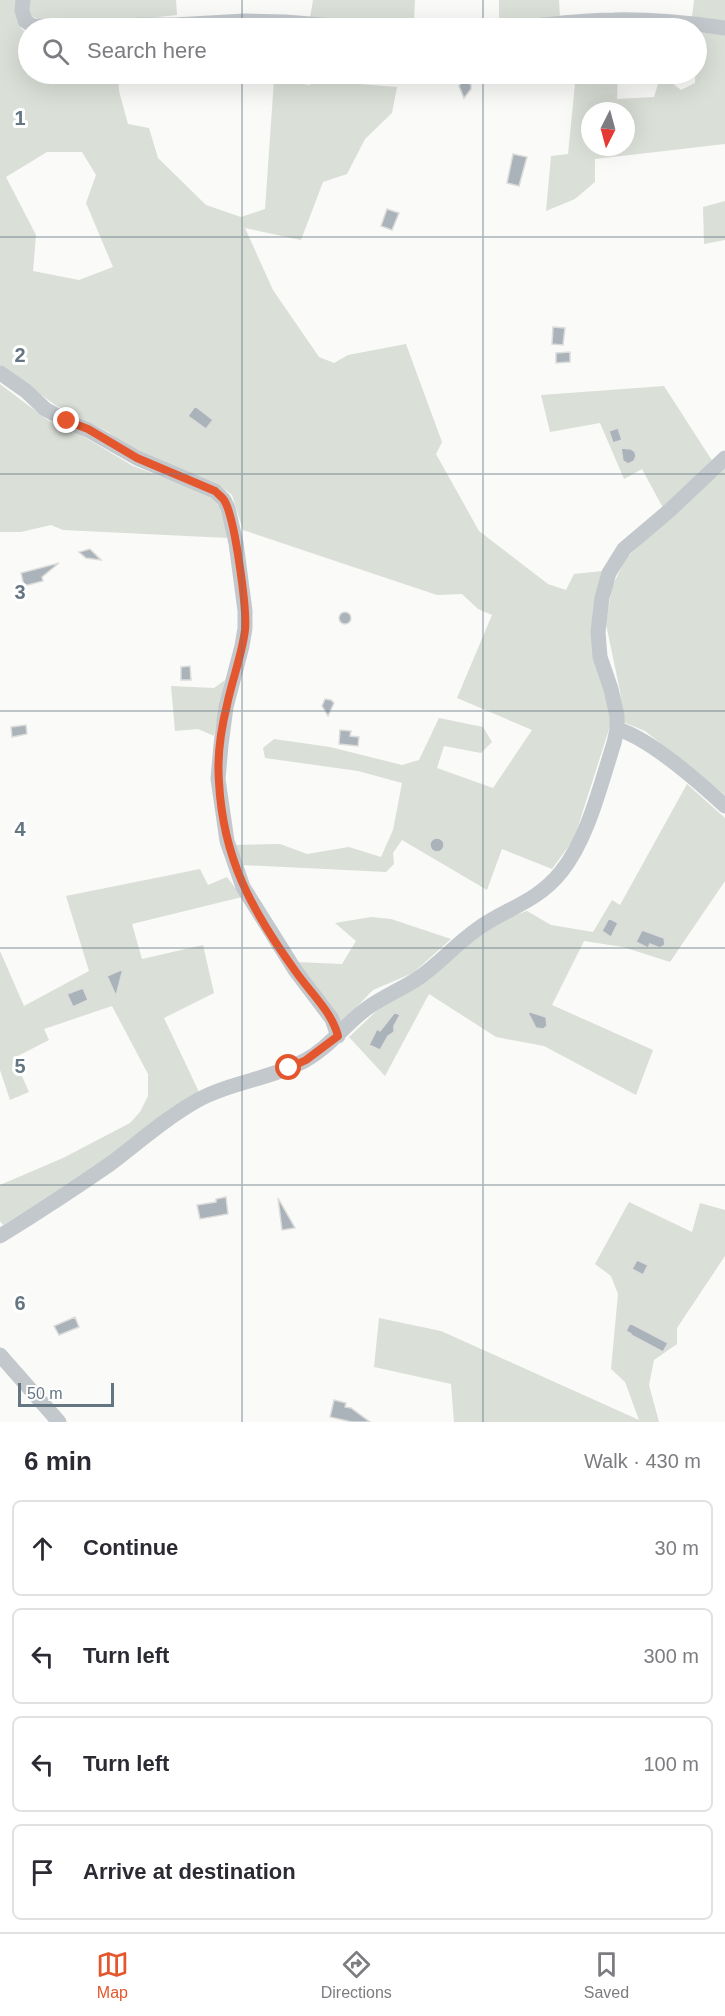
<!DOCTYPE html>
<meta charset="utf-8">
<style>
:root{--surface:#fff;--page:#f7f7f7;--text:#2b2b33;--muted:#7c7c81;--line:#e1e1e2;--accent:#e4572e}
body{margin:0;font-family:Helvetica,sans-serif;background:var(--page);color:var(--text)}
.compass{position:absolute;left:581px;top:102px;width:54px;height:54px;border-radius:50%;background:var(--surface);box-shadow:0 6px 24px #0002;rotate:186deg}
.scale{position:absolute;left:18px;bottom:15px;width:96px;box-sizing:border-box;padding-left:6px;border:3px solid #657683;border-top:0;font-size:16px;line-height:21px;white-space:nowrap;color:#657683;-webkit-text-stroke:4px #fff;paint-order:stroke}
.stop{position:absolute;width:18px;height:18px;margin:-14px;border:4px solid #e4572e;border-radius:50%;background:#fff}
.stop.end{background:#e4572e;border-color:#fff;box-shadow:0 2px 6px #0008}
.list{margin:0;padding:0;list-style:none}
h2{display:flex;justify-content:space-between;align-items:center;height:78px;margin:0;padding:0 24px;font-size:26px}
h2 small{font-size:20px;font-weight:400;color:var(--muted)}
.list li{display:grid;grid-template-columns:39px 1fr auto;gap:18px;align-items:center;box-sizing:border-box;height:96px;margin:0 12px 12px;padding:0 12px;border:2px solid var(--line);border-radius:9px}
.list b{display:block;font-size:22px;white-space:nowrap}
.list em{font-size:20px;font-style:normal;color:var(--muted)}
.icon{flex:none;width:33px;height:33px;fill:none;stroke:currentColor;stroke-width:2;stroke-linecap:round;stroke-linejoin:round}
.map{position:relative;flex:none;width:725px;height:1422px;overflow:hidden}
.search{position:absolute;background:var(--surface);box-shadow:0 6px 24px #0002;left:18px;right:18px;top:18px;height:66px;display:flex;align-items:center;gap:15px;box-sizing:border-box;padding:0 21px;border-radius:33px;color:var(--muted);font-size:22px}
.sheet{height:510px;background:var(--surface)}
nav{display:flex;justify-content:space-around;align-items:center;box-sizing:border-box;height:84px;border-top:2px solid var(--line);background:var(--surface);font-size:16px;color:var(--muted)}
nav a{display:grid;justify-items:center;gap:3px}
nav .on{color:var(--accent)}
.map>svg:first-child{display:block}
</style>
<div class="map">
<svg width="725" height="1422" viewBox="0 0 725 1422">
<rect width="100%" height="100%" fill="#fafaf8"/>
<!-- green -->
<path fill="#dadfd7" fill-rule="evenodd" d="M 0,0 L 16,0 C 16,13 14,27 28,33 L 28,74 L 118,74 L 119,91 L 128,124 L 149,128 L 158,158 L 206,205 L 241,217 L 265,209 L 274,80 L 310,85 L 311,74 L 348,74 L 347,83 L 397,87 L 392,113 L 365,139 L 347,174 L 323,182 L 301,240 L 245,228 L 273,290 L 319,357 L 334,363 L 348,355 L 406,344 L 442,442 L 436,454 L 479,531 L 548,584 L 566,590 L 574,574 L 603,571 L 607,691 L 611,723 L 574,839 L 552,869 L 502,849 L 487,890 L 402,840 L 393,853 L 394,864 L 386,872 L 242,865 L 236,845 L 280,844 L 307,854 L 349,847 L 381,857 L 393,830 L 402,783 L 358,771 L 265,758 L 263,748 L 274,739 L 330,747 L 402,765 L 419,760 L 439,718 L 483,727 L 492,742 L 481,753 L 444,746 L 437,768 L 493,788 L 532,730 L 457,698 L 492,615 L 478,609 L 462,594 L 437,595 L 243,530 L 232,495 L 216,483 L 139,454 L 108,432 L 55,405 L 0,365 ZM 47,152 L 82,152 L 96,175 L 86,203 L 113,267 L 79,280 L 33,271 L 36,235 L 6,177 Z
M 28,0 L 176,0 L 177,15 L 111,22 L 48,23 L 31,16 Z
M 313,0 L 415,0 L 414,21 L 310,18 Z
M 499,0 L 559,0 L 560,18 L 499,23 Z
M 694,0 L 725,0 L 725,21 L 692,17 Z
M 697,32 L 725,35 L 725,144 L 595,159 L 595,182 L 575,199 L 546,211 L 551,156 L 568,154 L 576,74 L 618,74 L 617,99 L 654,97 L 661,74 L 681,90 L 695,83 ZM 590,111 L 626,111 L 626,147 L 590,147 Z
M 725,201 L 725,240 L 704,244 L 703,207 Z
M 0,384 L 49,421 L 76,432 L 133,466 L 210,495 L 220,508 L 228,538 L 63,530 L 51,525 L 21,532 L 0,532 Z
M 664,386 L 713,462 L 663,508 L 642,469 L 624,479 L 600,423 L 550,432 L 541,395 Z
M 725,466 L 725,795 L 645,731 L 623,722 L 620,691 L 606,624 L 612,587 L 626,558 Z
M 225,680 L 214,736 L 198,729 L 175,731 L 171,686 L 214,688 Z
M 687,784 L 725,818 L 725,881 L 670,962 L 623,947 L 584,941 L 552,1005 L 653,1050 L 636,1095 L 544,1046 L 496,1037 L 429,994 L 385,1076 L 349,1037 L 386,1002 L 468,941 L 501,920 L 527,911 L 551,925 L 593,932 L 612,900 L 620,905 Z
M 200,869 L 208,885 L 227,877 L 242,897 L 132,924 L 142,959 L 203,945 L 214,993 L 164,1018 L 199,1092 L 112,1157 L 3,1225 L 0,1221 L 0,1185 L 63,1158 L 130,1123 L 140,1112 L 148,1096 L 148,1074 L 112,1006 L 44,1029 L 49,1040 L 14,1058 L 29,1092 L 10,1100 L 0,1070 L 0,951 L 24,1006 L 89,971 L 66,896 Z
M 371,917 L 391,919 L 451,939 L 413,973 L 373,990 L 340,1024 L 296,962 L 342,964 L 356,941 L 335,923 Z
M 629,1202 L 692,1232 L 700,1203 L 725,1210 L 725,1256 L 677,1328 L 677,1344 L 654,1360 L 649,1385 L 659,1422 L 454,1422 L 451,1384 L 374,1367 L 379,1318 L 441,1331 L 639,1420 L 625,1382 L 611,1369 L 618,1294 L 611,1276 L 595,1264 Z"/>
<!-- building -->
<path fill="#aab3b9" stroke="#dcdcda" stroke-width="1.5" d="M 462,81 L 467,81 L 471,85 L 471,89 L 464,98 L 459,86 Z
M 513,154 L 527,157 L 519,186 L 507,183 Z
M 387,209 L 399,213 L 392,230 L 381,226 Z
M 553,327 L 565,328 L 563,345 L 552,344 Z
M 570,352 L 570,362 L 556,363 L 556,353 Z
M 195,406 L 213,420 L 206,429 L 188,416 Z
M 618,428 L 622,440 L 613,443 L 609,431 Z
M 621,448 L 631,449 L 635,452 L 636,456 L 634,461 L 628,464 L 623,461 Z
M 90,549 L 101,560 L 86,558 L 79,552 Z
M 59,563 L 42,577 L 43,581 L 24,586 L 21,573 Z
M339 618a6 6 0 1 1 12 0a6 6 0 1 1-12 0Z
M 190,666 L 191,680 L 181,680 L 181,667 Z
M 325,699 L 331,700 L 334,703 L 328,716 L 322,706 Z
M 26,725 L 27,734 L 12,737 L 11,727 Z
M 340,730 L 351,731 L 350,736 L 359,737 L 358,746 L 339,744 Z
M430 845a7 7 0 1 1 14 0a7 7 0 1 1-14 0Z
M 609,918 L 618,923 L 611,937 L 602,931 Z
M 642,930 L 664,938 L 665,945 L 660,948 L 650,944 L 648,948 L 636,942 Z
M 123,969 L 116,996 L 107,976 Z
M 83,988 L 88,1000 L 73,1007 L 67,994 Z
M 527,1011 L 546,1017 L 547,1026 L 543,1029 L 536,1028 Z
M 395,1012 L 400,1015 L 394,1026 L 394,1032 L 388,1036 L 380,1050 L 369,1045 L 377,1029 L 380,1031 Z
M 226,1197 L 228,1214 L 200,1219 L 197,1205 L 216,1202 L 216,1199 Z
M 278,1198 L 295,1228 L 282,1230 Z
M 637,1260 L 648,1265 L 643,1275 L 632,1269 Z
M 75,1317 L 79,1327 L 59,1335 L 54,1326 Z
M 630,1323 L 668,1343 L 663,1352 L 631,1335 L 631,1334 L 626,1331 Z
M 334,1400 L 346,1403 L 345,1407 L 351,1408 L 370,1422 L 352,1422 L 330,1417 Z"/>
<g fill="none" stroke-linecap="round" stroke-linejoin="round">
<!-- minor -->
<path stroke="#c3c8cc" stroke-width="15" d="M 23,0 L 22,10 L 25,21 L 33,26 L 63,28
M 117,28 L 139,25 L 174,25 L 245,21 L 285,22 L 360,28
M 513,28 C 547,25 581,20 614,20 C 651,19 689,23 725,28
M 0,373 L 26,391 L 45,409 L 67,421 L 88,430 L 137,458 L 215,491 L 224,500 L 228,508 L 236,543 L 245,611 L 245,628 L 242,646 L 226,707 L 221,745 L 218,779 L 227,841 L 243,887 L 295,970 L 332,1019 L 338,1036
M 617,729 C 649,738 700,783 725,806
M 0,1236 C 37,1213 74,1189 110,1164 C 139,1142 166,1118 198,1100 C 231,1082 270,1079 304,1061 C 329,1048 344,1025 366,1009 C 382,997 400,990 417,979 C 438,965 455,945 476,930 C 506,908 536,903 561,872 C 588,839 601,783 614,743 L 617,729 L 617,716 L 611,689 L 600,657 L 598,632 L 602,598 L 609,573 L 624,549 L 670,510 L 725,458
M 0,1355 L 59,1422"/>
</g>
<g fill="none" stroke-linecap="round" stroke-linejoin="round">
<!-- route -->
<path stroke="#e4572e" stroke-width="8" d="M 67,421 L 88,429 L 137,458 L 215,491 C 218,494 222,497 224,500 C 235,517 247,609 245,630 C 242,655 232,680 227,705 C 221,729 217,757 219,782 C 223,859 252,911 296,972 C 310,992 332,1012 338,1036 L 306,1060 L 289,1068"/>
</g>
<!-- grid -->
<path fill="none" stroke="#657683" stroke-width="1.5" stroke-opacity="0.55" d="M 242,0 L 242,28M 483,0 L 483,28M 242,74 L 242,1422M 483,74 L 483,1422M 0,237 L 725,237M 0,474 L 725,474M 0,711 L 725,711M 0,948 L 725,948M 0,1185 L 725,1185"/>
<g font-size="20" text-anchor="middle" font-weight="bold" fill="#657683" stroke="#fff" stroke-width="6" stroke-linejoin="round" paint-order="stroke">
<text x="20" y="125">1</text>
<text x="20" y="362">2</text>
<text x="20" y="599">3</text>
<text x="20" y="836">4</text>
<text x="20" y="1073">5</text>
<text x="20" y="1310">6</text>
</g>
</svg>
<svg class="compass" viewBox="-18 -18 36 36"><path d="M0-13l5 13h-10z" fill="#e53935"/><path d="M0 13l5-13h-10z" fill="#7c7c81"/></svg>
<div class="scale">50 m</div>
<div class="stop" style="left:289px;top:1068px"></div>
<div class="stop end" style="left:67px;top:421px"></div>
<div class="search"><svg class="icon" aria-label="search" viewBox="0 0 24 24"><circle cx="10" cy="10" r="6"/><path d="M15 15l6 6"/></svg>Search here</div>
</div>
<section class="sheet">
<h2>6 min<small>Walk · 430 m</small></h2>
<ul class="list">
<li><svg class="icon" aria-label="ahead" viewBox="0 0 24 24"><path d="M12 20V5M6 11l6-6 6 6"/></svg><div><b>Continue</b></div><em>30 m</em></li>
<li><svg class="icon" aria-label="left" viewBox="0 0 24 24"><path d="M17 20v-9H6M10 6l-5 5 5 5"/></svg><div><b>Turn left</b></div><em>300 m</em></li>
<li><svg class="icon" aria-label="left" viewBox="0 0 24 24"><path d="M17 20v-9H6M10 6l-5 5 5 5"/></svg><div><b>Turn left</b></div><em>100 m</em></li>
<li><svg class="icon" aria-label="arrive" viewBox="0 0 24 24"><path d="M6 21V4h12l-3 4 3 4H6"/></svg><div><b>Arrive at destination</b></div></li>
</ul>
</section>
<nav>
<a class="on"><svg class="icon" aria-label="map" viewBox="0 0 24 24"><path d="M3 6l6-2 6 2 6-2v14l-6 2-6-2-6 2zM9 4v14M15 6v14"/></svg>Map</a>
<a><svg class="icon" aria-label="directions" viewBox="0 0 24 24"><path d="M12 3l9 9-9 9-9-9zM9 14v-3h6M13 9l2 2-2 2"/></svg>Directions</a>
<a><svg class="icon" aria-label="saved" viewBox="0 0 24 24"><path d="M7 4h10v16l-5-4-5 4z"/></svg>Saved</a>
</nav>
